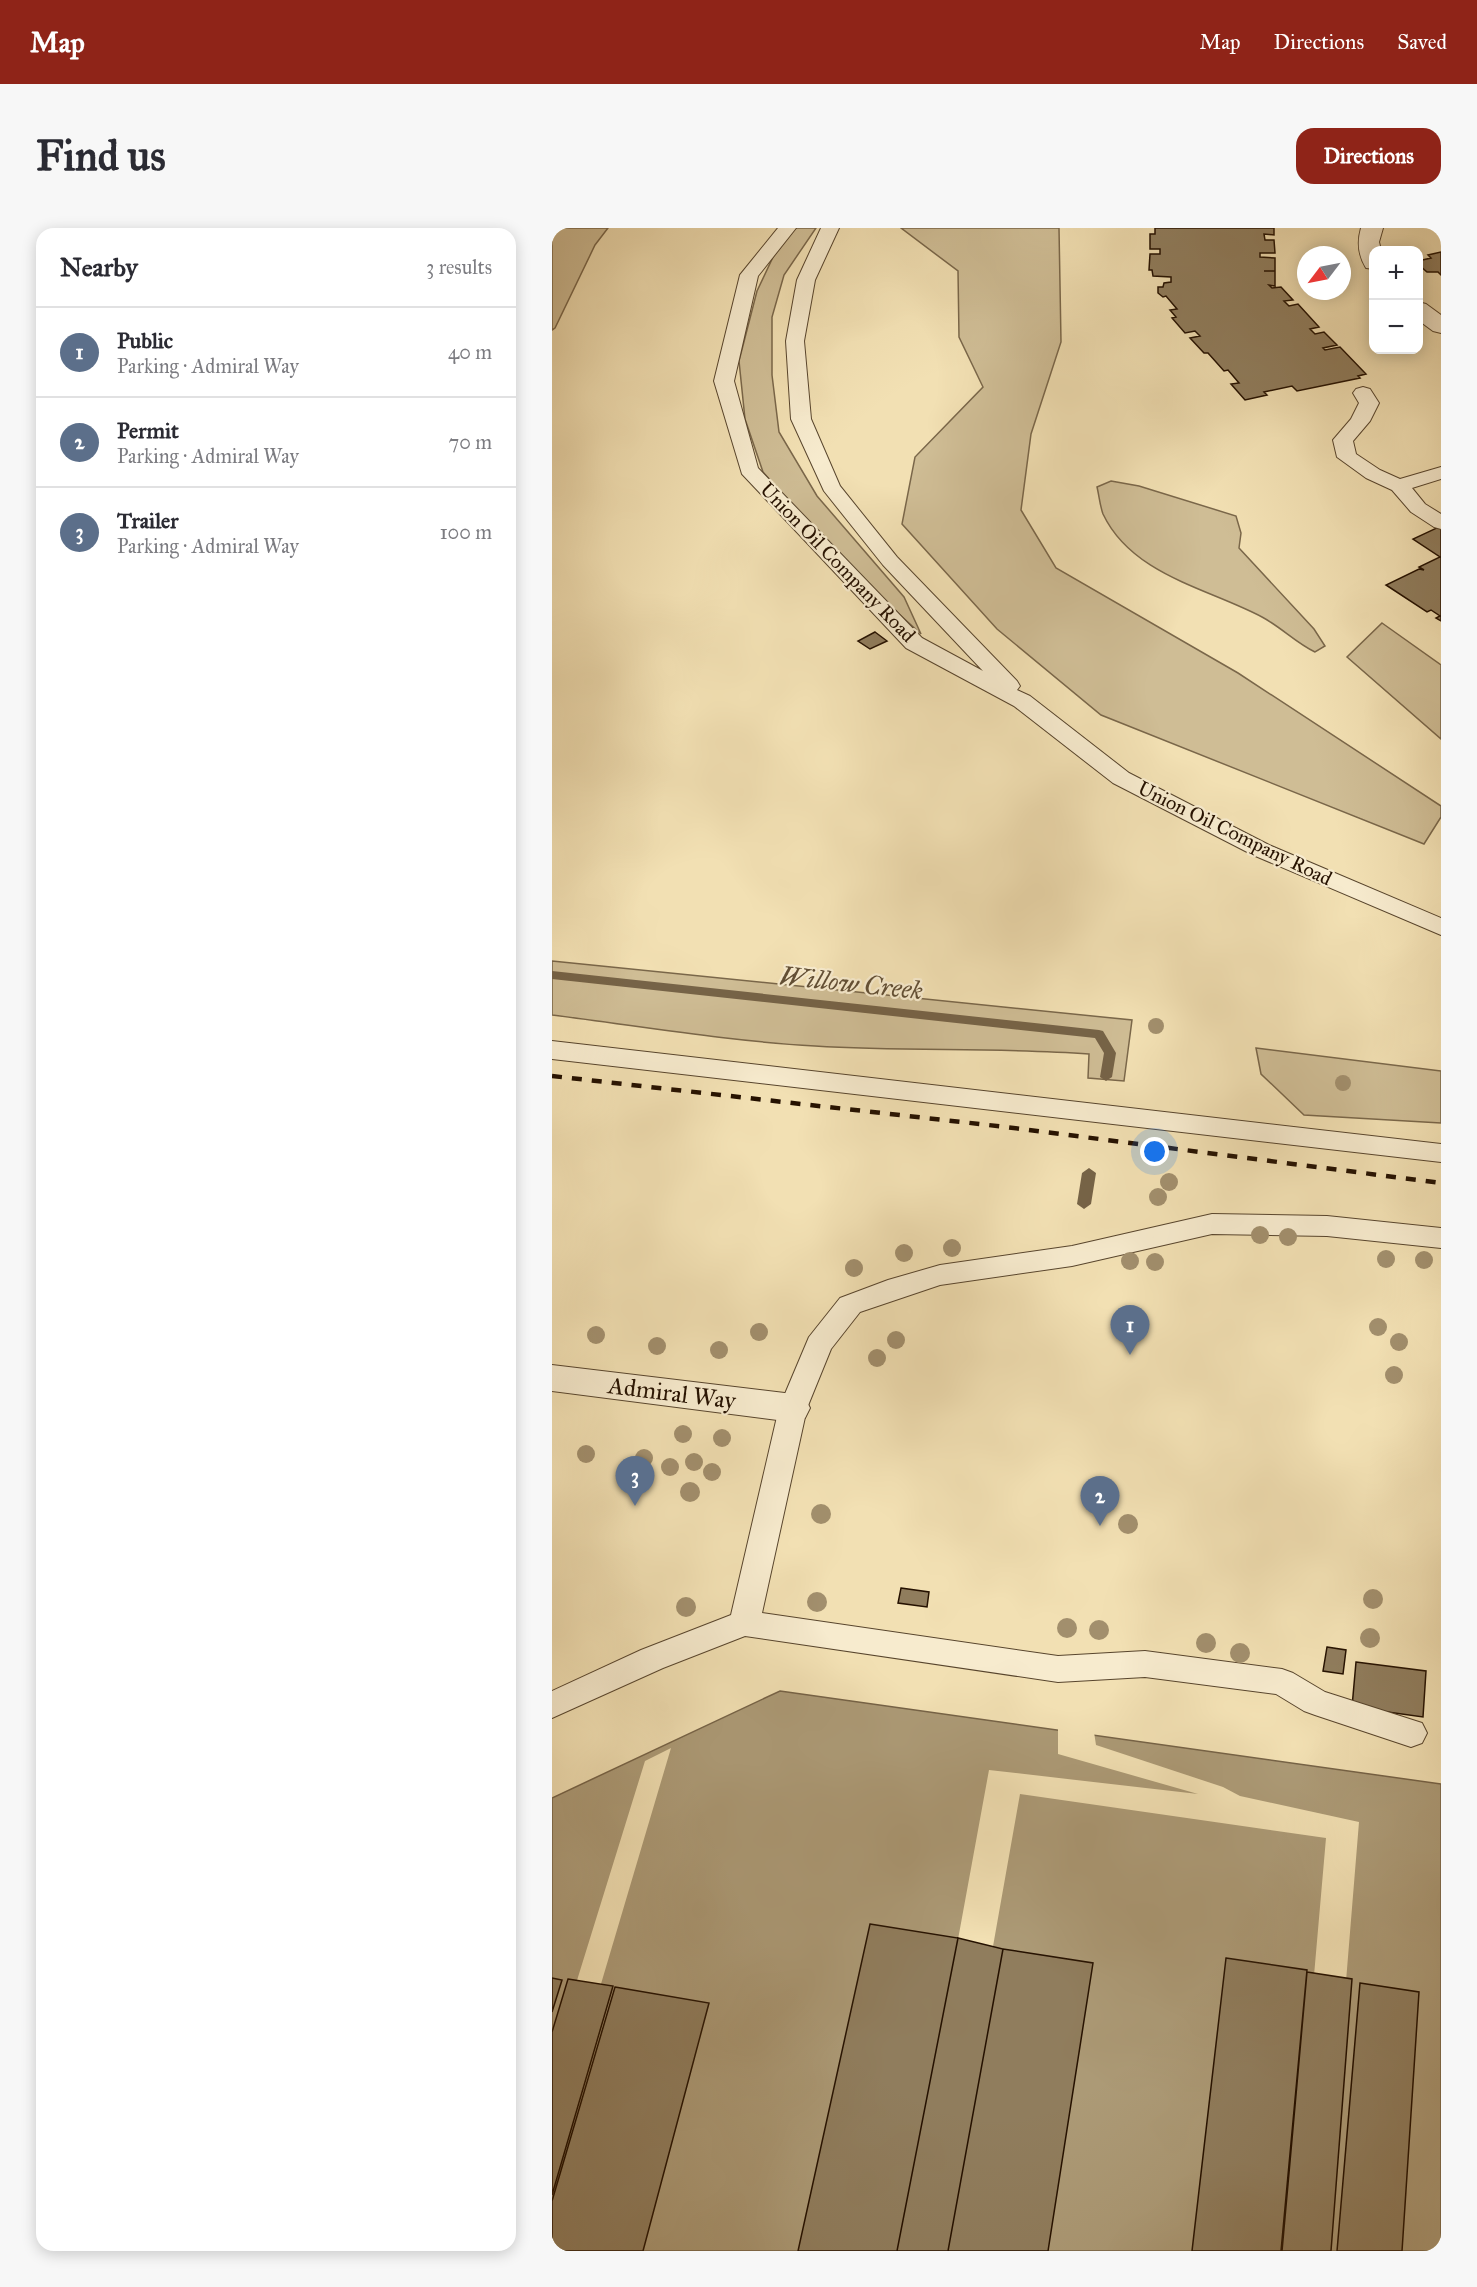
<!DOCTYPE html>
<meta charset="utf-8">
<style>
:root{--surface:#fff;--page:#f7f7f7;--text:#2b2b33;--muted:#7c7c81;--line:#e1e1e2;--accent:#8f2418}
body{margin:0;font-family:"IM FELL Great Primer",serif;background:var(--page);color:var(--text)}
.controls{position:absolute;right:18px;top:18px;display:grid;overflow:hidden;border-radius:12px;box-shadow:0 3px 15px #0003}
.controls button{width:54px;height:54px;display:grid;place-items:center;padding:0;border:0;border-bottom:2px solid var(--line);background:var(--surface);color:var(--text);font:30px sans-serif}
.compass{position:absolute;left:745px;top:18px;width:54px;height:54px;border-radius:50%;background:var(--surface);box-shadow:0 3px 15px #0003;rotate:238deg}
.you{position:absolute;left:603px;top:924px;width:21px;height:21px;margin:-15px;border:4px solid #fff;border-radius:50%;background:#1a73e8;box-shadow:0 0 0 9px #1a73e833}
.badge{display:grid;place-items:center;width:39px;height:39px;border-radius:50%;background:var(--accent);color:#fff;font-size:20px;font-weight:700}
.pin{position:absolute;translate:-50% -50px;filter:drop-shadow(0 2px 3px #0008)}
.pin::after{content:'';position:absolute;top:32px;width:21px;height:18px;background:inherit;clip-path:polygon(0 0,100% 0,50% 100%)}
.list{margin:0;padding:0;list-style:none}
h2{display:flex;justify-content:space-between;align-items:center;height:78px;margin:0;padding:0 24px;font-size:26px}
h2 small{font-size:20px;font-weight:400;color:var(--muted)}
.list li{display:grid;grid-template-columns:39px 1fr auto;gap:18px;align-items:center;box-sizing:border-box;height:90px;padding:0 24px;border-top:2px solid var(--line)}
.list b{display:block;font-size:22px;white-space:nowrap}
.list p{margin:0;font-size:20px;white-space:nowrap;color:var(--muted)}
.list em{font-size:20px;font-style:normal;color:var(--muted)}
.map{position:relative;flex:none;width:889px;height:2023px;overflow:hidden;border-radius:18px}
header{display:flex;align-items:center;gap:36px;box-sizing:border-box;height:84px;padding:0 30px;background:var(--accent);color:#fff}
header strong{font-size:28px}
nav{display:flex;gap:33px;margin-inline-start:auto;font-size:21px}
.intro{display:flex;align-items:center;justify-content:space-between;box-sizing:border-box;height:144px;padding:0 36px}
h1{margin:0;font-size:42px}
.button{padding:15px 27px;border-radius:18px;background:var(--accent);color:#fff;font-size:21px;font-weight:700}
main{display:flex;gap:36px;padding:0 36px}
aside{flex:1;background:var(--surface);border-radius:18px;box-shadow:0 3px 15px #0003}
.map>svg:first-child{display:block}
</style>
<header>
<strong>Map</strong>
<nav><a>Map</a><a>Directions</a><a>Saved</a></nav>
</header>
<div class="intro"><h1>Find us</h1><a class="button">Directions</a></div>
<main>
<aside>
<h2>Nearby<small>3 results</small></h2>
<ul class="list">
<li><span class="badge" style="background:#5c6f8a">1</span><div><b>Public</b><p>Parking · Admiral Way</p></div><em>40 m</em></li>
<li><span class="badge" style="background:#5c6f8a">2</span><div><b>Permit</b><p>Parking · Admiral Way</p></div><em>70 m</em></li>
<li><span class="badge" style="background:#5c6f8a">3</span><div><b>Trailer</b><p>Parking · Admiral Way</p></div><em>100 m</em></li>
</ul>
</aside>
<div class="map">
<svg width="889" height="2023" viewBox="0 0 889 2023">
<rect width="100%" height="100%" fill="#f2e0b3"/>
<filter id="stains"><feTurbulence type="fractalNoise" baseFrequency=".00333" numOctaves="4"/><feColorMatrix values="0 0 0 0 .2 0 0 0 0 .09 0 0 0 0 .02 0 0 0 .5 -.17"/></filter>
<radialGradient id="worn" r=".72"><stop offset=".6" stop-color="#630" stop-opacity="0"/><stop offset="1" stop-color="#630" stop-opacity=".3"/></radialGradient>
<!-- green -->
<path fill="#cfbd95" stroke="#7a674a" stroke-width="1.5" d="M 0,0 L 56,0 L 43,17 L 3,100 L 0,102 Z
M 243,0 L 264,0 L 232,47 L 220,89 L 220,147 L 227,204 L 265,268 L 352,369 L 369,406 L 293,337 L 211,244 L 193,191 L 187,133 L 205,63 L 222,27 Z
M 349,0 L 507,0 L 509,114 L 479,206 L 469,282 L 504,340 L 686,445 L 889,578 L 889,589 L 872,616 L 549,487 L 445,401 L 350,296 L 363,229 L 431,159 L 407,109 L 406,43 Z
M 559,253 L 587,258 L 684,288 L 689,305 L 687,320 L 762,401 L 773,418 L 763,424 C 744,415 729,399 710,389 C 655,360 580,347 551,286 C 548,278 547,267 545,259 Z
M 830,395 L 889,437 L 889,511 L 795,429 Z
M 0,733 L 580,792 L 572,853 L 536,850 L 537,826 C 445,819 354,824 263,818 C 174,813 88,798 0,787 Z
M 704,820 L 889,843 L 889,895 L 752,887 L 709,846 Z"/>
<!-- water -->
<path fill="#ac9a76" stroke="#766347" stroke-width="1.5" d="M 228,1463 L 889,1556 L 889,2023 L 0,2023 L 0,1570 Z"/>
<!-- pier -->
<path fill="#f2e0b3" d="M 506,1499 L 542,1504 L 544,1517 L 671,1559 L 688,1568 L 807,1594 L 772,2023 L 738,2023 L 774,1610 L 468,1566 L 387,2023 L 349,2023 L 437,1542 L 646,1566 L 506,1526 Z
M 119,1520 L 0,1921 L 0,1833 L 93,1533 Z"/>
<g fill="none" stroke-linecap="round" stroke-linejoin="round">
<!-- stream -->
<path fill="#766347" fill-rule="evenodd" d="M 0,743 L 547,802 L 551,803 L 564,825 L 560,849 L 554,853 L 548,849 L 552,825 L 543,810 L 0,751 Z
M 537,940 L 544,945 L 539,976 L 532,981 L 525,976 L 530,945 Z"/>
</g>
<!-- building -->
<path fill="#907d5d" stroke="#251100" stroke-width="1.5" d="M 603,0 L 722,0 L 722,7 L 712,6 L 713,12 L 722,12 L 723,25 L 708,25 L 708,29 L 723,30 L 723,43 L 712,43 L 723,43 L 723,58 L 717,57 L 720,60 L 729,59 L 741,72 L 732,73 L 737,78 L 746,76 L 767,99 L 758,101 L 763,106 L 772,104 L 785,117 L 771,120 L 773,122 L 788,119 L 814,146 L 806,148 L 808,150 L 745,163 L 740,158 L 712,164 L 715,167 L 693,172 L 679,156 L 687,155 L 676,142 L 672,143 L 656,125 L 652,125 L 638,110 L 648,108 L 643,103 L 633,105 L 620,90 L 624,89 L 618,82 L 625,81 L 614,68 L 611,69 L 606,65 L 606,59 L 611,59 L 612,55 L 619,54 L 619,49 L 601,48 L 600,42 L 597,42 L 598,26 L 608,26 L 608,21 L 598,21 L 598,6 L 603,6 Z
M 889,24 L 889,47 L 886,44 L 875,44 L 867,37 L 869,37 L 866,33 L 879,30 L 876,27 Z
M 889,298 L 889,393 L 884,390 L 888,388 L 879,382 L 875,384 L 834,357 L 867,341 L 872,342 L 867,339 L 888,329 L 861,311 Z
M 323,404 L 335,413 L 318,421 L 306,413 Z
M 349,1360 L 377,1364 L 375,1379 L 346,1375 Z
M 775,1419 L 794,1422 L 791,1446 L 771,1443 Z
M 804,1434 L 874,1443 L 871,1489 L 800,1479 Z
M 318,1696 L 406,1710 L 345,2023 L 246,2023 Z
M 406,1710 L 451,1721 L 396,2023 L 345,2023 Z
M 451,1721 L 541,1735 L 496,2023 L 396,2023 Z
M 674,1730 L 755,1742 L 729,2023 L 640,2023 Z
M 755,1744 L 800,1751 L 779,2023 L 730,2023 Z
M 0,1750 L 10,1752 L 0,1784 Z
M 16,1751 L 61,1758 L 0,1967 L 0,1804 Z
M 808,1755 L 867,1764 L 850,2023 L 785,2023 Z
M 63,1759 L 157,1775 L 91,2023 L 0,2023 L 0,1973 Z"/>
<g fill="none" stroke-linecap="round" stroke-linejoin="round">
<!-- service casing -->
<g stroke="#58452d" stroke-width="2">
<path id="service" d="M 226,0 L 244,0 L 206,48 L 182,153 L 206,240 L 370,410 L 431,443 L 331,337 L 272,263 L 239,191 L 234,113 L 245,52 L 269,0 L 287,0 L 263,52 L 252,113 L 259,191 L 288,258 L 345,329 L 465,453 L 468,458 L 465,462 L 478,468 L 577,545 L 717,617 L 889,690 L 889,707 L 701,627 L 561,555 L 462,478 L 354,420 L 190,246 L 162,153 L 188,47 Z
M 811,159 L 818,161 L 827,175 L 818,193 L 801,213 L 804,226 L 828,242 L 848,251 L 889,239 L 889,251 L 860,260 L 873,276 L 889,286 L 889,301 L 882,299 L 859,284 L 840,262 L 814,250 L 785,229 L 781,212 L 799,191 L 807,175 L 801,165 L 804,161 Z
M 0,813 L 889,916 L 889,934 L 0,831 Z
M 660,986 L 775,988 L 889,1000 L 889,1020 L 775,1008 L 660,1006 L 520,1038 L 388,1057 L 308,1084 L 279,1121 L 255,1180 L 210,1385 L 506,1428 L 593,1423 L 730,1441 L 741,1445 L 773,1464 L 870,1495 L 875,1505 L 870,1515 L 859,1519 L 763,1487 L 752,1483 L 724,1466 L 593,1449 L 506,1454 L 193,1408 L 111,1440 L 0,1490 L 0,1463 L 89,1422 L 179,1387 L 227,1180 L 257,1109 L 288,1070 L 336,1052 L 388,1037 L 520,1018 Z"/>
</g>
<!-- minor casing -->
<g stroke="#58452d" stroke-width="2">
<path id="minor" d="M 809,0 L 831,0 L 827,14 L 829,22 L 822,22 L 822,41 L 814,40 C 806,27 805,14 809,0 Z
M 866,74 L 874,76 L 889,87 L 889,105 L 881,103 L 866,92 Z
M 0,1137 L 241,1166 L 253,1170 L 258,1180 L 253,1190 L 241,1194 L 0,1163 Z"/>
</g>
<!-- service -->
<use href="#service" fill="#f7ebce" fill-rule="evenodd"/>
<!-- minor -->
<use href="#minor" fill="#f7ebce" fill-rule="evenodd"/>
<!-- rail -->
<path stroke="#251100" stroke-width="4.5" stroke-dasharray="10 10" stroke-linecap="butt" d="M 0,848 L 454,899 L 889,955"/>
</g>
<!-- trees -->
<g fill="#a28f6d">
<circle cx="604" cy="798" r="8"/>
<circle cx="791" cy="855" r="8"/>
<circle cx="617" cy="954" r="9"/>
<circle cx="606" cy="969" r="9"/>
<circle cx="708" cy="1007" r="9"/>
<circle cx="736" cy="1009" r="9"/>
<circle cx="400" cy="1020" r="9"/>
<circle cx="352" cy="1025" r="9"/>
<circle cx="834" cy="1031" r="9"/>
<circle cx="872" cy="1032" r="9"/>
<circle cx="578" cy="1033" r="9"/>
<circle cx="603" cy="1034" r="9"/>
<circle cx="302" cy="1040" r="9"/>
<circle cx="826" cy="1099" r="9"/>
<circle cx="207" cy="1104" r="9"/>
<circle cx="44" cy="1107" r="9"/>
<circle cx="344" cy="1112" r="9"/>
<circle cx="847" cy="1114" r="9"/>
<circle cx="105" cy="1118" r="9"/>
<circle cx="167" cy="1122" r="9"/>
<circle cx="325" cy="1130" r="9"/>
<circle cx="842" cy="1147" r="9"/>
<circle cx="131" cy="1206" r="9"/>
<circle cx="170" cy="1210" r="9"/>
<circle cx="34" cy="1226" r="9"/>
<circle cx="92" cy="1230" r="9"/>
<circle cx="142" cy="1234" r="9"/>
<circle cx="118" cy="1239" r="9"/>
<circle cx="160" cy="1244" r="9"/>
<circle cx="138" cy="1264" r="10"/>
<circle cx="269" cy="1286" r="10"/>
<circle cx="576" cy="1296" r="10"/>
<circle cx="821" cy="1371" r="10"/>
<circle cx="265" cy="1374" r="10"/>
<circle cx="134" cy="1379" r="10"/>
<circle cx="515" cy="1400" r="10"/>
<circle cx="547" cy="1402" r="10"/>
<circle cx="818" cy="1410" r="10"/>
<circle cx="654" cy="1415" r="10"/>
<circle cx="688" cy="1425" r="10"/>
</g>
<g text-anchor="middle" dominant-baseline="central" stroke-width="4.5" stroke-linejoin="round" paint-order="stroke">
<!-- far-street labels -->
<g font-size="20" fill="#251100" stroke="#f7ebce">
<text transform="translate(286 334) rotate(46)">Union Oil Company Road</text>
<text transform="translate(683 605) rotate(26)">Union Oil Company Road</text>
</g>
<!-- street labels -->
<g font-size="24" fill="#251100" stroke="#f7ebce">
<text transform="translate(120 1165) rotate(7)">Admiral Way</text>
</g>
<!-- water labels -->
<g font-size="26" font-style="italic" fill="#624f35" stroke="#f7ebce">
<text transform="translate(299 755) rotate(6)">Willow Creek</text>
</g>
</g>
<rect width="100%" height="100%" filter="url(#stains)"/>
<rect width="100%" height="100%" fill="url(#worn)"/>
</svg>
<div class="controls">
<button>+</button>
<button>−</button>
</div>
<svg class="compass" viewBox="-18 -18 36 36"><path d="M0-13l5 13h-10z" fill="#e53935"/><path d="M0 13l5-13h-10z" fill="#7c7c81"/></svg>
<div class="you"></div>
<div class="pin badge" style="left:578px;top:1127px;background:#5c6f8a">1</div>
<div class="pin badge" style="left:548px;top:1298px;background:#5c6f8a">2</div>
<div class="pin badge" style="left:83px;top:1278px;background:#5c6f8a">3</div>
</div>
</main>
